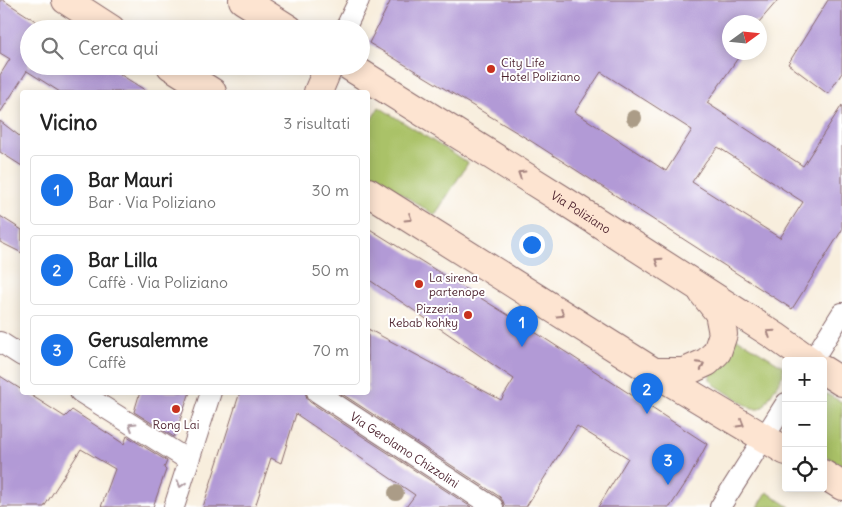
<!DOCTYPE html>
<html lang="it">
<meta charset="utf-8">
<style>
:root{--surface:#fff;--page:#f2f2f2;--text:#222;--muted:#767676;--line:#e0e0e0;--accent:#1a73e8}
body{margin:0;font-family:Delius,sans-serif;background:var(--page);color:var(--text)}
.controls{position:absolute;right:15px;bottom:15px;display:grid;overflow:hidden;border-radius:5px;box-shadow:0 2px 12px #0003}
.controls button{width:45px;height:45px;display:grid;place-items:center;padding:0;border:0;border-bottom:1px solid var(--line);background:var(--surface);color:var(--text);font:25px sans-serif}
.compass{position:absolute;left:722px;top:15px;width:45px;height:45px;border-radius:50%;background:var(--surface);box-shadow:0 2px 12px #0003;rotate:75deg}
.you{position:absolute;left:531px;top:244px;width:18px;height:18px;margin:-12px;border:4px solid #fff;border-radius:50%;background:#1a73e8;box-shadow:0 0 0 8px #1a73e833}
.badge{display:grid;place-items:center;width:32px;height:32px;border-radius:50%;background:var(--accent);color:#fff;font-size:16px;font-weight:700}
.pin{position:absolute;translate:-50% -41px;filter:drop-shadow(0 1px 2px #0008)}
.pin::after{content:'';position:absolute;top:26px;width:18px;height:15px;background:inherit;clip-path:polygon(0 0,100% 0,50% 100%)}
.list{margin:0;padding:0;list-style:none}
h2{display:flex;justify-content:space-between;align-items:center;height:65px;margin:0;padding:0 20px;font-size:21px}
h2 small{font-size:16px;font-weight:400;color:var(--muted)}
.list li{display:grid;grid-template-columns:32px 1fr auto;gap:15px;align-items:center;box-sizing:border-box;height:70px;margin:0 10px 10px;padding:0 10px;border:1px solid var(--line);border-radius:5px}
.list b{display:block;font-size:19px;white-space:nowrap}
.list p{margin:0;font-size:16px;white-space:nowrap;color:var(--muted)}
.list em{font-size:16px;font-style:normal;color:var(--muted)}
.icon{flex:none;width:28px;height:28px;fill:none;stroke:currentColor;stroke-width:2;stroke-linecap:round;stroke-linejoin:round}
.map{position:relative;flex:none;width:842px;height:507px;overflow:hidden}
.search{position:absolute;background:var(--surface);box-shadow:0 2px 12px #0003;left:20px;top:20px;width:350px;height:55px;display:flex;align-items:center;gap:12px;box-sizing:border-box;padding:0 18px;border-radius:28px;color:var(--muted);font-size:19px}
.panel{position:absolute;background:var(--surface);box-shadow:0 2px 12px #0003;left:20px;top:90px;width:350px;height:305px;border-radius:5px}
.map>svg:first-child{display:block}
</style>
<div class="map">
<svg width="842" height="507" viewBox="0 0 842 507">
<rect width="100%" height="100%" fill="#fff"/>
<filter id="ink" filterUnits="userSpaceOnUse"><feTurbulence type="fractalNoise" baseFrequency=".02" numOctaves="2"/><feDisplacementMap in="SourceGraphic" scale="10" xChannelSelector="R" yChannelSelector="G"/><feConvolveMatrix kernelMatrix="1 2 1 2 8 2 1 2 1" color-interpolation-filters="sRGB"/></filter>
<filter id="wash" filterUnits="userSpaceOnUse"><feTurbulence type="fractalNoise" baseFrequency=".0096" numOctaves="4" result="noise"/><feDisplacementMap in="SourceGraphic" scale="20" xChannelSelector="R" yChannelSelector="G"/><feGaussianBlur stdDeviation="1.12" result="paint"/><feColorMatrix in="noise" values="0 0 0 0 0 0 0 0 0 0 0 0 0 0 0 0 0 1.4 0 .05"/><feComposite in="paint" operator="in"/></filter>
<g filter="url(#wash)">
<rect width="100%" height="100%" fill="#f8eedd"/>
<!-- green -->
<path fill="#aac268" stroke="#7a704a" d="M 379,107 L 468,163 L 435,215 L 368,173 L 368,125 Z
M 737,338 L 783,366 L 783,375 L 764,406 L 759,409 L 752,409 L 715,385 L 710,380 L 710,373 L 734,339 Z
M 823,392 L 842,402 L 842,466 L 823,454 Z
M 767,492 L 790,507 L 758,507 Z"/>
<g id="blocks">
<!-- building -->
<path fill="#b29ad6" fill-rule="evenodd" d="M 0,0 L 3,0 L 48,29 L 29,29 L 29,66 L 107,66 L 148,92 L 60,92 L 27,71 L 0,113 L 0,75 L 10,59 L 0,53 Z
M 391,0 L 778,0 L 759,22 L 730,22 L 730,52 L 742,52 L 707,103 L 803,166 L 842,105 L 842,230 L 792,309 L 531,141 L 369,43 ZM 601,72 L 692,130 L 666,171 L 575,112 ZM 718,147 L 803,202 L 780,238 L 692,182 L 706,161 Z
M 828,0 L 842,0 L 842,73 L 828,94 L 788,64 Z
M 0,121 L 22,138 L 22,166 L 0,152 Z
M 0,216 L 22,230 L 22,253 L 0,242 Z
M 368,228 L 524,325 L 707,444 L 689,478 L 670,507 L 598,507 L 628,458 L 577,426 L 526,507 L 505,507 L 503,501 L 500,497 L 339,392 L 368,392 L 368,329 L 501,400 L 514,379 L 368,279 Z
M 0,376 L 22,390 L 22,392 L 26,392 L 65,417 L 72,410 L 124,444 L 127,436 L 167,461 L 164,468 L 166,470 L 153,507 L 101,507 L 115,469 L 81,449 L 44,507 L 0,507 Z
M 140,392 L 190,392 L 174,437 L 134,412 Z
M 240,392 L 305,392 L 307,398 L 310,402 L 471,507 L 406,507 L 415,495 L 296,414 L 281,463 L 271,458 L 255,507 L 203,507 Z"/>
</g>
</g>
<g filter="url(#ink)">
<use href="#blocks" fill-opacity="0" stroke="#876769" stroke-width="1"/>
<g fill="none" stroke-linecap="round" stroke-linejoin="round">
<!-- street casing -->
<g stroke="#876769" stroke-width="22">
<g id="street">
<path d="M 345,29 L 359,0"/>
<path d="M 0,342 L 22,356"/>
<path d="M 812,361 L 842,313"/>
<path d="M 80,392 L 188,460"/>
<path id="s1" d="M 317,392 L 493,507"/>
<path d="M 174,507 L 211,392"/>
<path d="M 720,507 L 786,403"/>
</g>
</g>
<!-- secondary casing -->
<g stroke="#876769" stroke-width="30">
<g id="secondary">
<path d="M 66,0 L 111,29"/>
<path d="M 243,0 L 289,29"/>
<path d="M 171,66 L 212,92"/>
<path id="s2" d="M 349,66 L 574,207 L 775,336 L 810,361"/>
<path d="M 318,92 L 329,66"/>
<path d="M 368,192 L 654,372 L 786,451"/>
<path d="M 823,370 L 842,382"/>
<path d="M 654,372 L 685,372 L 707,362 L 717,352 L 723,334 L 719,313 L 703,293"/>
<path d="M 823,474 L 842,486"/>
</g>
</g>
<!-- street -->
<use href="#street" stroke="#fff" stroke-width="20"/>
<!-- secondary -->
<use href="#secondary" stroke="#fde4d1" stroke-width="28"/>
</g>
<!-- trees -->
<g fill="#ab9c87">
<circle cx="634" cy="118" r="8"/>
<circle cx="396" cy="493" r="8"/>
</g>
<!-- one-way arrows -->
<defs><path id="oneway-chevron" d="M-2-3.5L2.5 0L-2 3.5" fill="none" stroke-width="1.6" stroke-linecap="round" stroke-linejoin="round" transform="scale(1.25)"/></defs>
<g stroke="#a4827e">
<use href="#oneway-chevron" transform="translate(521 174) rotate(-148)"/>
<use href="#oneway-chevron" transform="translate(409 218) rotate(32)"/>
<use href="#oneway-chevron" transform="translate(658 261) rotate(-147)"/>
<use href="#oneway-chevron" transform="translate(561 314) rotate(32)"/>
<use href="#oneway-chevron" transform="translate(770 333) rotate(-147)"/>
<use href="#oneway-chevron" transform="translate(701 365) rotate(-27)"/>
<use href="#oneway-chevron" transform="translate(741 424) rotate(30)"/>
</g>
<g stroke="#ae9aa0">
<use href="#oneway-chevron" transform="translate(132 426) rotate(-148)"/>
<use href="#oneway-chevron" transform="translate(181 484) rotate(107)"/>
</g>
</g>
<!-- markers -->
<g fill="#c8321e" stroke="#fff" stroke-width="2">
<circle cx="491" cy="69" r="5"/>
<circle cx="419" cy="284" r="5"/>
<circle cx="468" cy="315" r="5"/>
<circle cx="176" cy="409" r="5"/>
</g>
<g text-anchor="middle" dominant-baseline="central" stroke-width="4" stroke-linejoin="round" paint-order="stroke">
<!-- poi labels -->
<g font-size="12" fill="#4a1f2b" stroke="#fff" text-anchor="start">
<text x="501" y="62">City Life<tspan x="501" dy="14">Hotel Poliziano</tspan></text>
<text x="429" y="277">La sirena<tspan x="429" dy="14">partenope</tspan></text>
<text x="458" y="308" text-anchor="end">Pizzeria<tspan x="458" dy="14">Kebab kohky</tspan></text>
<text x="176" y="424" text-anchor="middle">Rong Lai</text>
</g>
<!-- street labels -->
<g font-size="12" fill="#4a1f2b" stroke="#fff">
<text stroke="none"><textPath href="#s2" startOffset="274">Via Poliziano</textPath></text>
<text stroke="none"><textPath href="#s1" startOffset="105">Via Gerolamo Chizzolini</textPath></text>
</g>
</g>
</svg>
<div class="controls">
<button>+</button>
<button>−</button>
<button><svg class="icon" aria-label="locate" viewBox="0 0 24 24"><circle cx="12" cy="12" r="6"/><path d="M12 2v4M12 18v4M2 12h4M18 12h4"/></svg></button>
</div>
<svg class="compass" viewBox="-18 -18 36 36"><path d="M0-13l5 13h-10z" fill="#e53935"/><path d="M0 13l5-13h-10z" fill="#767676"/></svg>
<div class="you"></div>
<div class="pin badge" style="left:522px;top:347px">1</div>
<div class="pin badge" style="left:647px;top:414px">2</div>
<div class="pin badge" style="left:668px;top:485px">3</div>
<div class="search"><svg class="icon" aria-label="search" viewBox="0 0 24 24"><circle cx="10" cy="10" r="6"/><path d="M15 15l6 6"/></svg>Cerca qui</div>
<section class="panel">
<h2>Vicino<small>3 risultati</small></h2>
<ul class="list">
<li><span class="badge">1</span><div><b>Bar Mauri</b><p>Bar · Via Poliziano</p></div><em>30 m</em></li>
<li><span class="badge">2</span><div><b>Bar Lilla</b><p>Caffè · Via Poliziano</p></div><em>50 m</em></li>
<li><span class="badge">3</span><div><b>Gerusalemme</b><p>Caffè</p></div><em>70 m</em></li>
</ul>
</section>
</div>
